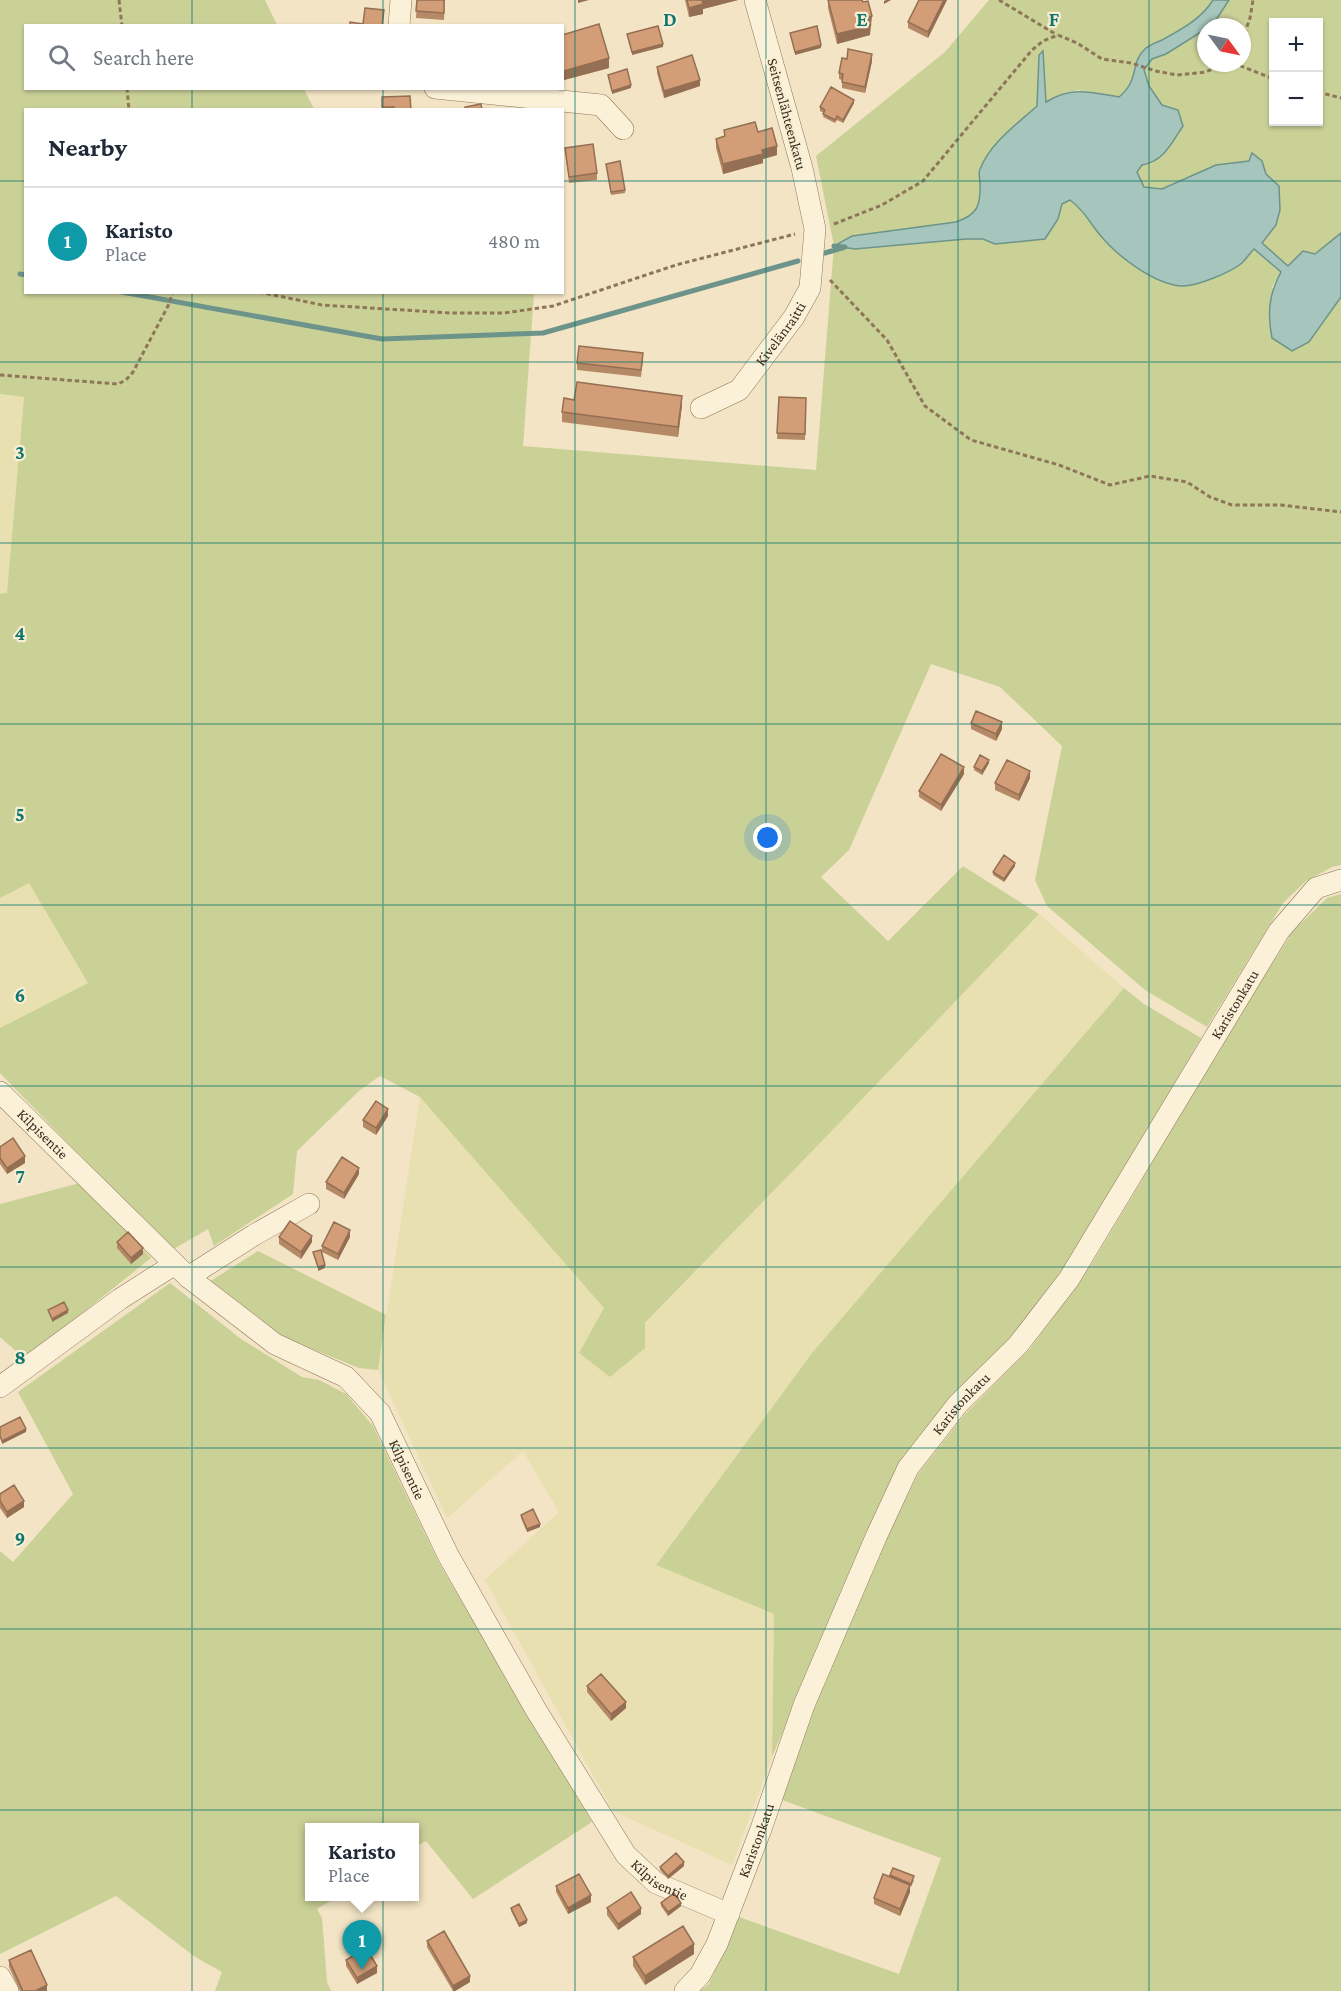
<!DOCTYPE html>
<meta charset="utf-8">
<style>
:root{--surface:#fff;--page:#f6f6f7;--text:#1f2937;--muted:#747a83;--line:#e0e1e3;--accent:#0f766e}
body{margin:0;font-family:"Crimson Pro",serif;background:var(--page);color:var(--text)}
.controls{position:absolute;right:18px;top:18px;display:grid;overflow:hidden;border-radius:0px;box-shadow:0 2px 4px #0004}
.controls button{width:54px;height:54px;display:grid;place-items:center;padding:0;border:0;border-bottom:2px solid var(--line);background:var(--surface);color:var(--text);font:30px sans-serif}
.compass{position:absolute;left:1197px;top:18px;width:54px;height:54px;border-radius:50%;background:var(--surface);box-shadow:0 2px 4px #0004;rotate:123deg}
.you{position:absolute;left:768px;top:838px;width:21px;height:21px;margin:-15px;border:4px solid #fff;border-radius:50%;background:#1a73e8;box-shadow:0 0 0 9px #1a73e833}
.badge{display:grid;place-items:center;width:39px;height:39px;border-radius:50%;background:var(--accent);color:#fff;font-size:20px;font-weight:700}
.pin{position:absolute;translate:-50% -50px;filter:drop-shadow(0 2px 3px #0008)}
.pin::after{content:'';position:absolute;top:32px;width:21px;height:18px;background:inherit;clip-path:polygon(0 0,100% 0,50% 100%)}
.popup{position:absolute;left:305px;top:1823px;width:114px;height:78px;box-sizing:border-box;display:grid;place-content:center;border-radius:0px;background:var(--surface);filter:drop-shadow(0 2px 4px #0005);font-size:20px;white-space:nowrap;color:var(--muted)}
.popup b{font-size:22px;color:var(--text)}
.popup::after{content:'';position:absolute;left:50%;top:100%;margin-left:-12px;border:12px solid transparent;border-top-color:var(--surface)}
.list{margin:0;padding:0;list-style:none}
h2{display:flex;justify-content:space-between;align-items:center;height:78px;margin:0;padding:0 24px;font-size:26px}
h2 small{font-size:20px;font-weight:400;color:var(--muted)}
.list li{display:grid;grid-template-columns:39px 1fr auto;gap:18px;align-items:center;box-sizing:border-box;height:108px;padding:0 24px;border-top:2px solid var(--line)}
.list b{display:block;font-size:22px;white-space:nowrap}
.list p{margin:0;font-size:20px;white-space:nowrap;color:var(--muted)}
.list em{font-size:20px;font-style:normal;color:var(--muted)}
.icon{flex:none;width:33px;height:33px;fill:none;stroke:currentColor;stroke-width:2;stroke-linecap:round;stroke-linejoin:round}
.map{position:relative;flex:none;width:1341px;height:1991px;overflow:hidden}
.search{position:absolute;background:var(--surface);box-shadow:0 2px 4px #0004;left:24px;top:24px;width:540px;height:66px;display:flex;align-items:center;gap:15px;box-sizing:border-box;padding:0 21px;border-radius:0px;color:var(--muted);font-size:22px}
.panel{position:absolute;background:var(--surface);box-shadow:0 2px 4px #0004;left:24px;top:108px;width:540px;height:186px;border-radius:0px}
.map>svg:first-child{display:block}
</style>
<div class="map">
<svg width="1341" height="1991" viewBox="0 0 1341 1991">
<rect width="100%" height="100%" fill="#f2e4c4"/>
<!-- farmland -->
<path fill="#e8e0b1" d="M 0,394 L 24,397 L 7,594 L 0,594 Z
M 29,882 L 88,983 L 0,1028 L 0,898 Z
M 1039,914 L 1124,988 L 812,1353 L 656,1564 L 774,1614 L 772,1757 L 732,1865 L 613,1811 L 485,1580 L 559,1512 L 523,1451 L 447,1518 L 378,1370 L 420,1097 L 605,1308 L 579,1353 L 645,1348 L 645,1324 L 823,1140 Z"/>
<!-- green -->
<path fill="#cad197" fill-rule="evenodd" d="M 0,0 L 265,0 L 277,25 L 26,26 L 26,88 L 304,89 L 314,109 L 26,110 L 26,292 L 534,293 L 523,446 L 816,470 L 834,246 L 816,156 L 945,52 L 989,0 L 1341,0 L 1341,233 L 1315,255 L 1288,266 L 1261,242 L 1276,225 L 1280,210 L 1262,161 L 1252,154 L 1249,161 L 1216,165 L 1162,189 L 1144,187 L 1136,172 L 1142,165 L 1153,163 L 1178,110 L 1162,105 L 1149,86 L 1127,90 L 1119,97 L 1077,90 L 992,149 L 979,171 L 981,193 L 978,206 L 971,217 L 956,222 L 852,236 L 835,246 L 855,249 L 966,239 L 983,239 L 995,244 L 1058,219 L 1062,204 L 1070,200 L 1082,209 L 1254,249 L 1281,272 L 1272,287 L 1309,342 L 1341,297 L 1341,865 L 1332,867 L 1306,881 L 1283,903 L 1207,1027 L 1145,990 L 1047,906 L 1035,880 L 1062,746 L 1000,687 L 931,664 L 849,850 L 821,877 L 888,941 L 963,866 L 1039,914 L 823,1140 L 645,1323 L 645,1348 L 610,1377 L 579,1353 L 604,1308 L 420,1097 L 380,1076 L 360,1090 L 297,1151 L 293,1194 L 214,1246 L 208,1229 L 172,1250 L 0,1073 L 0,1028 L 88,983 L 29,883 L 0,898 L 0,594 L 7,593 L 24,397 L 0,394 ZM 1274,22 L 1318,22 L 1318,122 L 1274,122 ZM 1206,27 L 1242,27 L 1242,63 L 1206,63 Z
M 1341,894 L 1341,1991 L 700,1991 L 709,1984 L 739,1917 L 899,1974 L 941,1858 L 782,1800 L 810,1708 L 876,1560 L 918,1474 L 966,1413 L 1030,1349 L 1091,1265 L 1141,1182 L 1189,1095 L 1293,931 L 1327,898 Z
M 1124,988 L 1144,1004 L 1201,1038 L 1057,1283 L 1010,1342 L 898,1466 L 772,1757 L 774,1614 L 656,1565 L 812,1353 Z
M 80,1183 L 151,1258 L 25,1359 L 0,1337 L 0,1204 Z
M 258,1251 L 386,1315 L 378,1370 L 359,1368 L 273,1333 L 209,1282 Z
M 170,1283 L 241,1339 L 302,1377 L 319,1380 L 346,1394 L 373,1426 L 439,1563 L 592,1822 L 473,1899 L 426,1841 L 415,1847 L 415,1828 L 310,1828 L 310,1896 L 337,1897 L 317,1909 L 322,1918 L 327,1982 L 331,1991 L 215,1991 L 222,1972 L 195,1957 L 116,1896 L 0,1954 L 0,1551 L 13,1562 L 73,1494 L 18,1392 Z"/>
<!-- water -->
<path fill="#a6c5bc" stroke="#6c948a" stroke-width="1.5" d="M 1213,0 L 1229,0 L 1212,26 L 1206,27 L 1206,29 L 1166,54 L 1152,59 L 1144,70 L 1149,86 L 1162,105 L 1178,110 L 1183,126 C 1171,144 1164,161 1142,165 L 1137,172 L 1144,187 L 1162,189 L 1216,165 L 1249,161 L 1252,153 L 1262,161 L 1266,174 L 1279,186 L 1280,210 L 1276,225 L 1262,243 L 1288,266 L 1303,251 L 1315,254 L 1341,233 L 1341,297 L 1309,342 L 1292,351 L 1272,338 C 1267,313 1269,294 1281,272 L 1254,249 C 1250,253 1246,259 1242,263 C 1231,272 1196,287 1181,286 C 1154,284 1117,256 1100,235 C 1089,222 1085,211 1070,200 L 1062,204 L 1058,219 L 1045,239 L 995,244 L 983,239 L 966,239 L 855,249 L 834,246 L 852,236 L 956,222 C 977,215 981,206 980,183 C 980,178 978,173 980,169 C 991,142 1017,124 1037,106 L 1039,55 L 1043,51 L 1046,102 C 1071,86 1091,92 1119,97 C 1140,80 1130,62 1145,49 C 1149,45 1157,42 1162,40 C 1182,29 1201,19 1213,0 Z"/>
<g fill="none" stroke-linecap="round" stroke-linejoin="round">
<!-- stream -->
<path stroke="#6c948a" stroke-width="5" d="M 825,253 L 845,247 L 834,246
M 20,274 L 26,275
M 122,292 L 382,339 L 543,333 L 798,261"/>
<!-- minor casing -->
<g stroke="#8e7659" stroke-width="22">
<g id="minor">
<path d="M 399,26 L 401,0"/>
<path d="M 435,88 L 601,105 L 623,129"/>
<path id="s1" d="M 701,408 L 739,390 L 794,317 L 810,288 L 815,229 L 802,168 L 755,0"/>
<path id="s2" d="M 0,1092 L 188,1277 L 275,1344 L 346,1377 L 380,1413 L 448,1555 L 536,1710 L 626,1855 L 656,1883 L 729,1914"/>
<path d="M 188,1277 L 254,1235 L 309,1204"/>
<path d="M 0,1387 L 120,1299 L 175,1264"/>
<path d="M 0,1977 L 8,1991"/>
<path id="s3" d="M 685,1991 L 700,1975 L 717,1944 L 761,1829 L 804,1705 L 876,1537 L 908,1468 L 958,1404 L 1018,1345 L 1069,1279 L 1279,931 L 1316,888 L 1341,880"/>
</g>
</g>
<!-- path -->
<path stroke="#8e7659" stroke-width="3" stroke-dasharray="4.5 3" stroke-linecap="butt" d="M 119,0 L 122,26
M 999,0 L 1057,35
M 1242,41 L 1250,18 L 1253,0
M 1233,63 L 1274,79
M 127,88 L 129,110
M 1318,92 L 1341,98
M 834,224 L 882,205 L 923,181 L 1032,50 L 1043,41 L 1058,35 L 1077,43 L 1102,59 L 1131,63 L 1156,71 L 1177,75 L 1206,72 L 1225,63
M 830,280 L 887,340 L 925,406 L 971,440 L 1059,465 L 1110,485 L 1150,476 L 1187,482 L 1210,497 L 1232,505 L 1281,505 L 1341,512
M 259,292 L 322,305 L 451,313 L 504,313 L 553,306 L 676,265 L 795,234
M 0,375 L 118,384 L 126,380 L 133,372 L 168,306 L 173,292"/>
<!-- minor -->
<use href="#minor" stroke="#fbf1d8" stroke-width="21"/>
</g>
<!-- wall -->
<path fill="#b58866" d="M 417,0 L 445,0 L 444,20 L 416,18 Z
M 685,0 L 738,0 L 703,9 L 703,14 L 689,17 Z
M 828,0 L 872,25 L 870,26 L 870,35 L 837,44 L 828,8 Z
M 919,0 L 947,0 L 928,38 L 908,28 L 908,22 Z
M 562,35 L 609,68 L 564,80 L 562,74 Z
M 847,59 L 872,61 L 865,93 L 842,88 L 842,80 L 839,79 L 839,73 Z
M 657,67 L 700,86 L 664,98 L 657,73 Z
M 382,97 L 411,110 L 382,110 Z
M 854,103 L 843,123 L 837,120 L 835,123 L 823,117 L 824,113 L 820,111 L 820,107 Z
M 724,130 L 777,155 L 763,159 L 763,163 L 723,174 L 716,148 L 716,139 L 724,137 Z
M 565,148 L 597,173 L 597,180 L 569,183 Z
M 606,164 L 625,190 L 625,193 L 611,195 Z
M 643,360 L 641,377 L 577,370 L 577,363 Z
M 779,397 L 806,398 L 805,440 L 777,439 Z
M 574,400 L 682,405 L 678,437 L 562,422 L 562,412 Z
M 971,723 L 1002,729 L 996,741 L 971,729 Z
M 989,763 L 982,775 L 974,770 L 974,767 Z
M 964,774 L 941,811 L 919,797 L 919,791 Z
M 1030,778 L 1019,801 L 995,790 L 995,783 Z
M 1015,866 L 1004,882 L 993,875 L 993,872 Z
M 388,1116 L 376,1135 L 363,1127 L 363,1120 Z
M 0,1147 L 25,1163 L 7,1174 L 0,1164 Z
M 359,1174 L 344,1199 L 326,1189 L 326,1182 Z
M 279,1237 L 312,1242 L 301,1259 L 279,1244 Z
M 350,1237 L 338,1260 L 322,1252 L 322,1246 Z
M 117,1242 L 143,1254 L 131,1264 L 117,1248 Z
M 0,1494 L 24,1507 L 7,1518 L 0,1508 Z
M 521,1515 L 540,1527 L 527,1532 L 521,1518 Z
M 587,1686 L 626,1708 L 611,1721 L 587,1692 Z
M 684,1866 L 668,1879 L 660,1870 L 660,1867 Z
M 890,1875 L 914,1880 L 911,1887 L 910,1886 L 910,1892 L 900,1916 L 874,1904 L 874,1898 L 890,1877 Z
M 556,1886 L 591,1902 L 568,1914 L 556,1892 Z
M 661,1903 L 681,1906 L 668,1916 L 661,1906 Z
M 511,1908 L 527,1923 L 519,1927 L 511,1911 Z
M 607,1908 L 641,1914 L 618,1930 L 607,1915 Z
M 427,1941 L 470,1982 L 455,1991 L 453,1991 L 427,1947 Z
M 694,1954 L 645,1985 L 633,1966 L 633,1957 Z
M 9,1960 L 47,1991 L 20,1991 L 9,1967 Z
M 346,1960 L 377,1973 L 357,1984 L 346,1966 Z"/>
<!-- shaded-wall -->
<path fill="#946f53" d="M 578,0 L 589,0 L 578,3 Z
M 702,0 L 738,0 L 703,9 L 703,14 L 689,17 L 689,8 Z
M 886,0 L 891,0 L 884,4 L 884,1 Z
M 944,0 L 947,0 L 928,38 L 928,32 Z
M 872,16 L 870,35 L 837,44 L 837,34 L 868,17 Z
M 663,44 L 663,47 L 632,55 L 632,52 Z
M 821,45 L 821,48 L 795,55 L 795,52 Z
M 872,54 L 872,61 L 865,93 L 865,87 Z
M 609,58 L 609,68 L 564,80 L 564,71 Z
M 700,80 L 700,86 L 664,98 L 664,91 Z
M 631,85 L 631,88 L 612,94 L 612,91 Z
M 854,100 L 854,103 L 843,123 L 843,120 Z
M 777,146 L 777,155 L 763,159 L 763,163 L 723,174 L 723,164 L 762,150 Z
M 682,396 L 682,405 L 678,437 L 678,427 Z
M 1002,722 L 1002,729 L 996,741 L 996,734 Z
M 989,760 L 989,763 L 982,775 L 982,771 Z
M 964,767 L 964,774 L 941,811 L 941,805 Z
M 1030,771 L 1030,778 L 1019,801 L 1019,795 Z
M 1015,863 L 1015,866 L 1004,882 L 1004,879 Z
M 388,1109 L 388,1116 L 376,1135 L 376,1128 Z
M 25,1156 L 25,1163 L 7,1174 L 7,1168 Z
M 359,1168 L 359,1174 L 344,1199 L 344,1193 Z
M 350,1230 L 350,1237 L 338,1260 L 338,1254 Z
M 312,1236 L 312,1242 L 301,1259 L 301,1252 Z
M 143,1248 L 143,1254 L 131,1264 L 131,1258 Z
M 325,1265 L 325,1268 L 318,1271 L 318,1267 Z
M 68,1310 L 68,1313 L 52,1322 L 52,1319 Z
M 26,1429 L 26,1432 L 2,1444 L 2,1441 Z
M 24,1501 L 24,1507 L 7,1518 L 7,1512 Z
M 540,1524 L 540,1527 L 527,1532 L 527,1529 Z
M 626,1702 L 626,1708 L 611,1721 L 611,1714 Z
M 684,1862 L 684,1866 L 668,1879 L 668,1876 Z
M 910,1885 L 910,1892 L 900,1916 L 900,1909 Z
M 591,1895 L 591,1902 L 568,1914 L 568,1908 Z
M 681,1903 L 681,1906 L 668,1916 L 668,1912 Z
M 641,1908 L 641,1914 L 618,1930 L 618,1924 Z
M 527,1920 L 527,1923 L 519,1927 L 519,1924 Z
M 694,1944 L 694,1954 L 645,1985 L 645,1976 Z
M 377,1966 L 377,1973 L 357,1984 L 357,1978 Z
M 470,1976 L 470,1982 L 455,1991 L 453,1991 L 453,1986 Z
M 47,1985 L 47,1991 L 35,1991 Z"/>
<!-- building -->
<path fill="#d39e77" stroke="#946f53" stroke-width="1.5" d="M 417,0 L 444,0 L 444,13 L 416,11 Z
M 687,0 L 702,0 L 703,4 L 689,8 Z
M 828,0 L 862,0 L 863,2 L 868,1 L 872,16 L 868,17 L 870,26 L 837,34 Z
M 919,0 L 944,0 L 928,32 L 908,22 Z
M 365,8 L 384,10 L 382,26 L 350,26 L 350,22 L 363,24 Z
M 599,24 L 609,58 L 564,71 L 562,65 L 562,35 Z
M 658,26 L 663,44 L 632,52 L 627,34 Z
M 817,26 L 821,45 L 795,52 L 790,33 Z
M 848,49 L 872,54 L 865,87 L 842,82 L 843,74 L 839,73 L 842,58 L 847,59 Z
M 692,55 L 700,80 L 664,91 L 657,67 Z
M 627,69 L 631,85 L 612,91 L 608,75 Z
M 831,87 L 854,100 L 843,120 L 837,116 L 835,120 L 823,114 L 825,110 L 820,107 Z
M 410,96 L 411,110 L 394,110 L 394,107 L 382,107 L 382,97 Z
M 481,104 L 482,110 L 465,110 L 465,107 Z
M 755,122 L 758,132 L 772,128 L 777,146 L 762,150 L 763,154 L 723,164 L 716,139 L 725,136 L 724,130 Z
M 593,144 L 597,173 L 569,177 L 565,148 Z
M 620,161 L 625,190 L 611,192 L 606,164 Z
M 579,346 L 643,353 L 641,370 L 577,363 Z
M 577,382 L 682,396 L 678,427 L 562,412 L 564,398 L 574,400 Z
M 779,397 L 806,398 L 805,434 L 777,433 Z
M 976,711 L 1002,722 L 996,734 L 971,723 Z
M 941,754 L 964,767 L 941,805 L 919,791 Z
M 980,755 L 989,760 L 982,771 L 974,767 Z
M 1007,760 L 1030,771 L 1019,795 L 995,783 Z
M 1004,855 L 1015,863 L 1004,879 L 993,872 Z
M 376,1101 L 388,1109 L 376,1128 L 363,1120 Z
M 13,1138 L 25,1156 L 7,1168 L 0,1158 L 0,1147 Z
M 342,1157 L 359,1168 L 344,1193 L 326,1182 Z
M 290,1221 L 312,1236 L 301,1252 L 279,1237 Z
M 334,1222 L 350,1230 L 338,1254 L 322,1246 Z
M 128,1232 L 143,1248 L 131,1258 L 117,1242 Z
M 321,1250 L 325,1265 L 318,1267 L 313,1252 Z
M 64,1302 L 68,1310 L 52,1319 L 48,1310 Z
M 20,1417 L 26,1429 L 2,1441 L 0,1436 L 0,1427 Z
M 14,1485 L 24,1501 L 7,1512 L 0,1501 L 0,1494 Z
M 533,1509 L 540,1524 L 527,1529 L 521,1515 Z
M 601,1674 L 626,1702 L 611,1714 L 587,1686 Z
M 676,1853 L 684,1862 L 668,1876 L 660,1867 Z
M 893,1868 L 914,1876 L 911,1884 L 890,1875 Z
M 579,1874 L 591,1895 L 568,1908 L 556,1886 Z
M 883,1874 L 910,1885 L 900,1909 L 874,1898 Z
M 631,1892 L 641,1908 L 618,1924 L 607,1908 Z
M 674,1893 L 681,1903 L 668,1912 L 661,1903 Z
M 519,1904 L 527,1920 L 519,1924 L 511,1908 Z
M 683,1926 L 694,1944 L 645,1976 L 633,1957 Z
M 444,1931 L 470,1976 L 453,1986 L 427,1941 Z
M 366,1948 L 377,1966 L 357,1978 L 346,1960 Z
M 31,1950 L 47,1985 L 35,1991 L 23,1991 L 9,1960 Z"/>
<!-- grid -->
<path fill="none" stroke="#0f766e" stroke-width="1.5" stroke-opacity="0.55" d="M 192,0 L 192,26M 383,0 L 383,26M 575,0 L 575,1991M 766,0 L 766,1991M 958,0 L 958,1991M 1149,0 L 1149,1991M 192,88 L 192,110M 383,88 L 383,110M 0,181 L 26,181M 562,181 L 1341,181M 192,292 L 192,1991M 383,292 L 383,1991M 0,362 L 1341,362M 0,543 L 1341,543M 0,724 L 1341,724M 0,905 L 1341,905M 0,1086 L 1341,1086M 0,1267 L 1341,1267M 0,1448 L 1341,1448M 0,1629 L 1341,1629M 0,1810 L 1341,1810"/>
<g text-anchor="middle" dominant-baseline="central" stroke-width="4.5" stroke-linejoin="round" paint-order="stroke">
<!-- street labels -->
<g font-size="15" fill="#3d2d1e" stroke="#f8eed4">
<text transform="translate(787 114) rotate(75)">Seitsenlähteenkatu</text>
<text stroke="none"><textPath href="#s1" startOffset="112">Kivelänraitti</textPath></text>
<text stroke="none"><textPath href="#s3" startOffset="1140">Karistonkatu</textPath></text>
<text stroke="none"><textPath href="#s2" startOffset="60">Kilpisentie</textPath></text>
<text stroke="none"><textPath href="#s3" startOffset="654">Karistonkatu</textPath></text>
<text stroke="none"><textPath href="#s2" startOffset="564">Kilpisentie</textPath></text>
<text stroke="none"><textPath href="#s3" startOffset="168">Karistonkatu</textPath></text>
<text stroke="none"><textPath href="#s2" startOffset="1050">Kilpisentie</textPath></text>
</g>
</g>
<g font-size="20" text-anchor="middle" font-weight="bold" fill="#0f766e" stroke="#f8eed4" stroke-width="4.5" stroke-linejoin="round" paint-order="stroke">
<text x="670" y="26">D</text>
<text x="862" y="26">E</text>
<text x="1054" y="26">F</text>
<text x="20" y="459">3</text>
<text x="20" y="640">4</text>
<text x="20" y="821">5</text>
<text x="20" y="1002">6</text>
<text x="20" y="1183">7</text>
<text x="20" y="1364">8</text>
<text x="20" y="1545">9</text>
</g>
</svg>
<div class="controls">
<button>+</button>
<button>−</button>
</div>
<svg class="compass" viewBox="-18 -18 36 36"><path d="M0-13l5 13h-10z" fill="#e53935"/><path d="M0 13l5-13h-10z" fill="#747a83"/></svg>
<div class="you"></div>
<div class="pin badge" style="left:362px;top:1970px;background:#0f9aa8">1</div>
<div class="popup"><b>Karisto</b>Place</div>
<div class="search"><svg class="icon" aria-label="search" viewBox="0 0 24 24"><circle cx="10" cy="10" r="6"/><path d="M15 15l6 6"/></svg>Search here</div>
<section class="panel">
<h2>Nearby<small></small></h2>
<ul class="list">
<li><span class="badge" style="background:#0f9aa8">1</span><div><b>Karisto</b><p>Place</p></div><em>480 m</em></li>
</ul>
</section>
</div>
